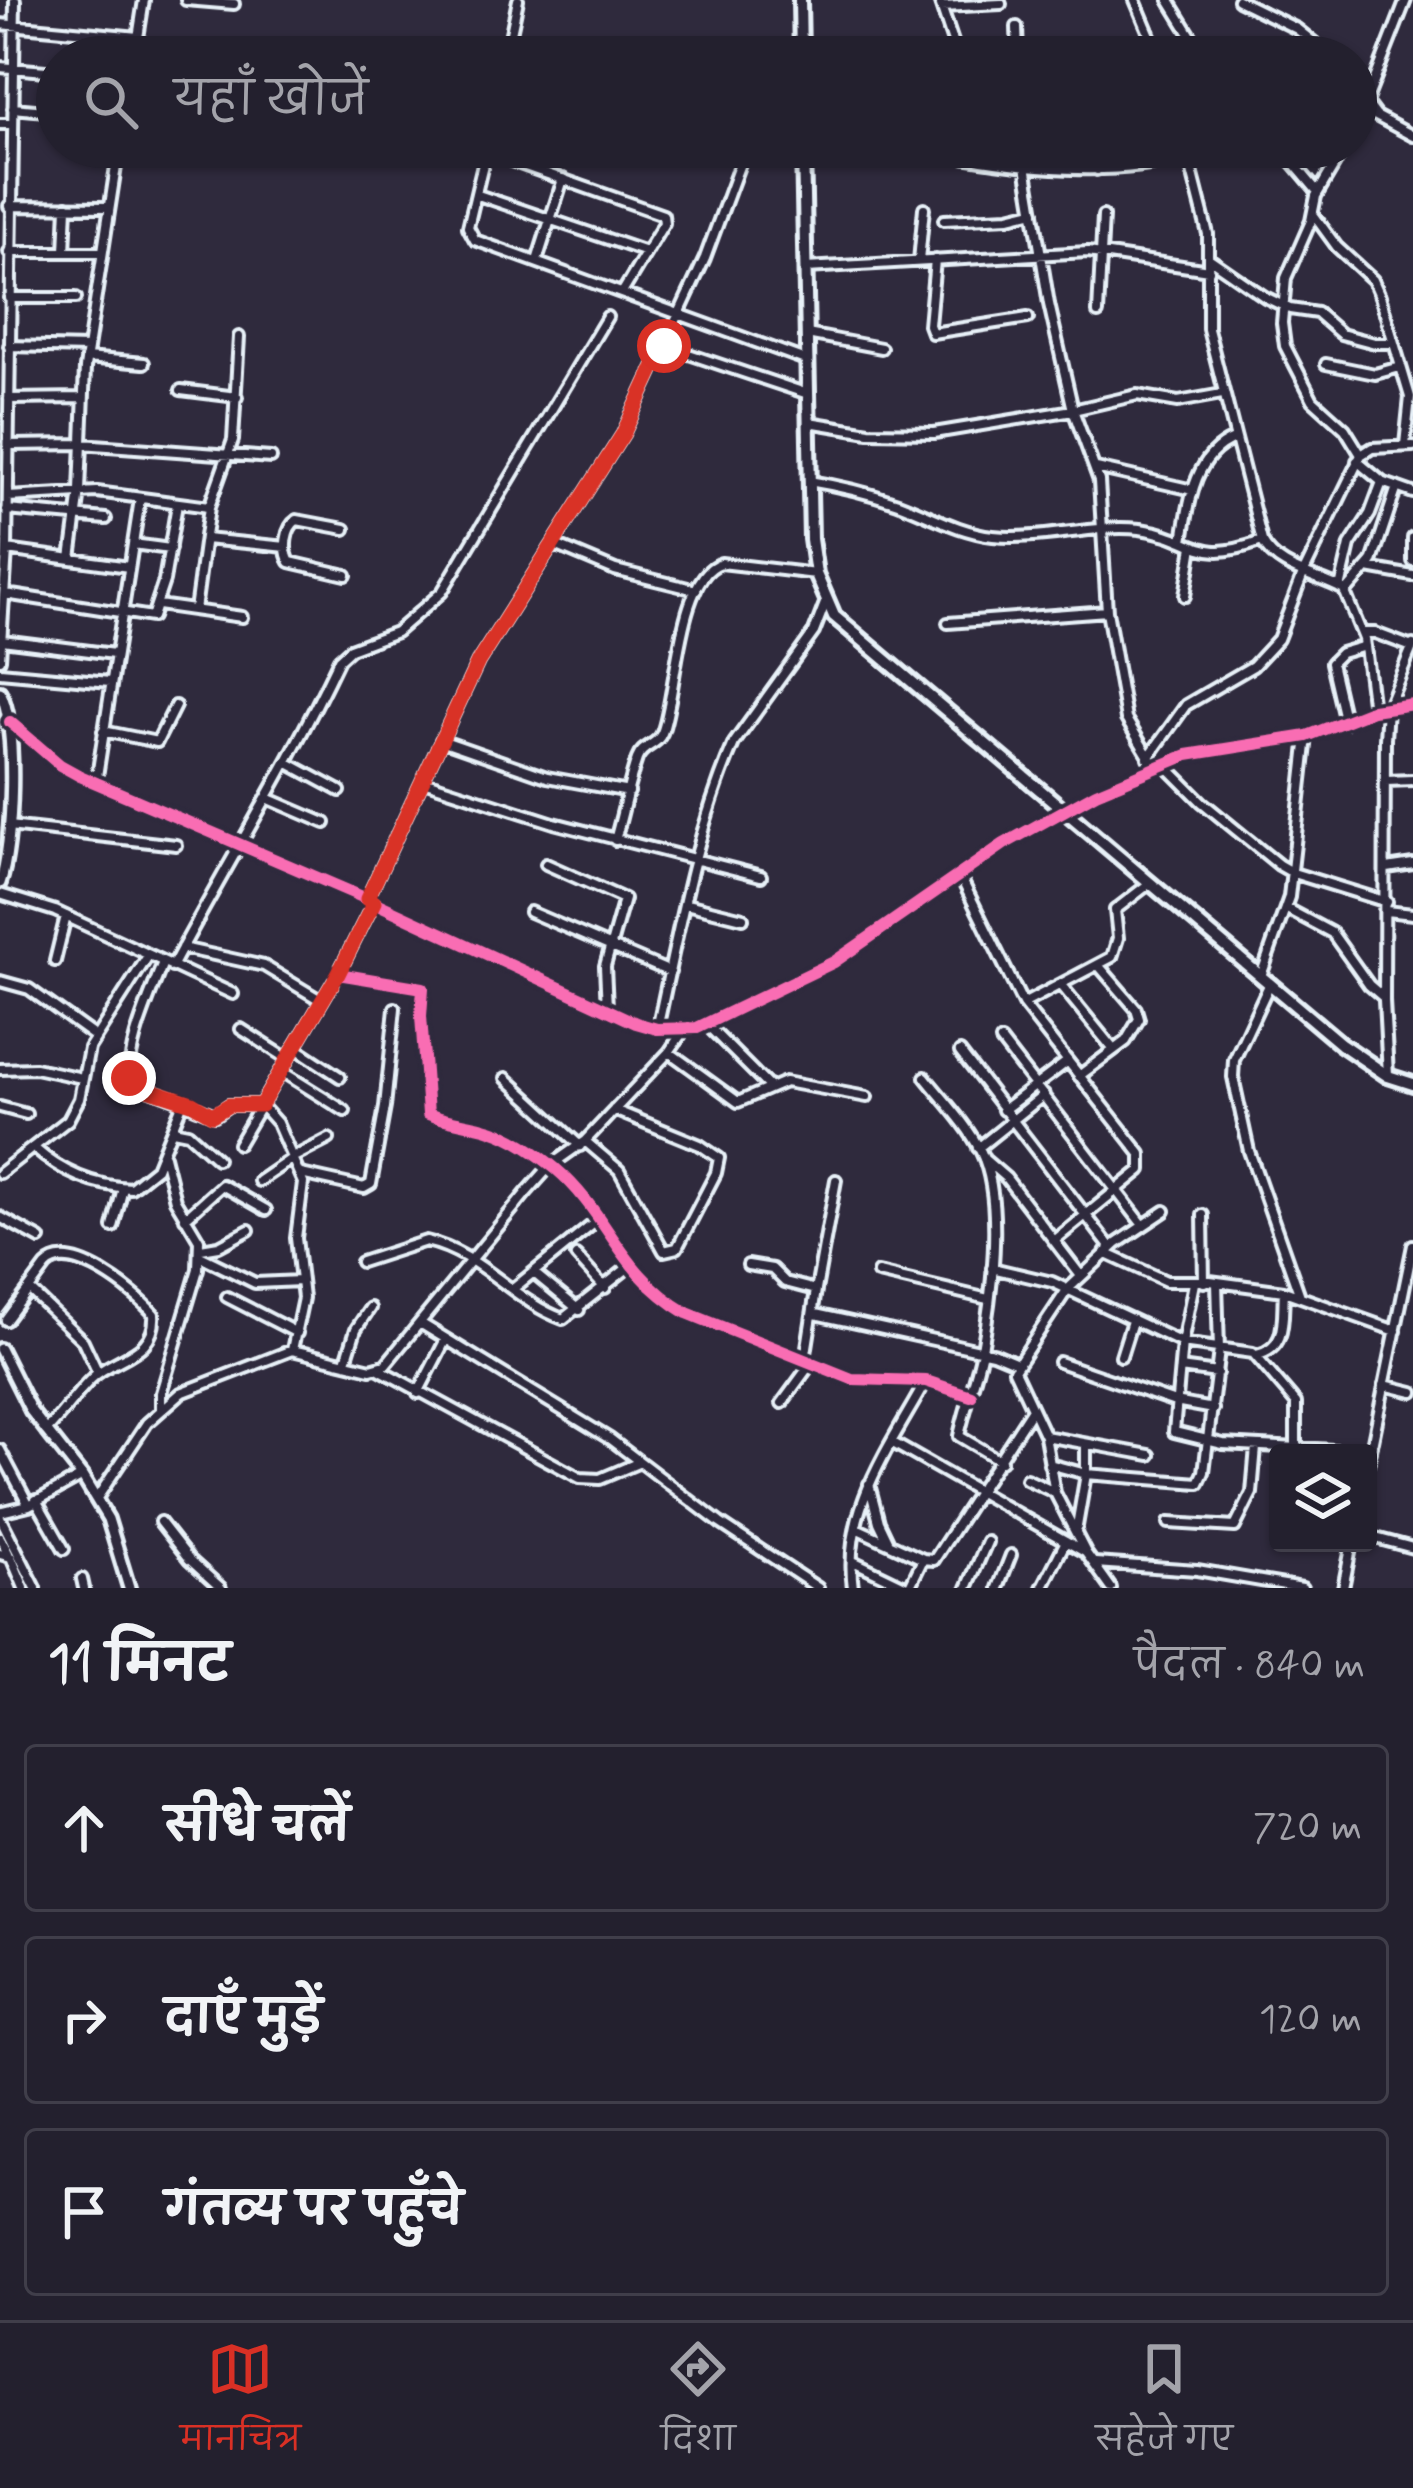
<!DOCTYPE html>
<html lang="hi">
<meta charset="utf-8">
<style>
:root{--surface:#23202e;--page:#2f2d3a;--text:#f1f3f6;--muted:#a3a3aa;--line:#403e4a;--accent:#d93025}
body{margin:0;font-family:Mynerve,"Playpen Sans Deva",sans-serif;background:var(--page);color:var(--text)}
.controls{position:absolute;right:36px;bottom:36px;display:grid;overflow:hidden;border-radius:12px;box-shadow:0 3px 9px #0004}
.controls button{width:108px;height:108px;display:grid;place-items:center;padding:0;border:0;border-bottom:3px solid var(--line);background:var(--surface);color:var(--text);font:60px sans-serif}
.stop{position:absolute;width:36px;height:36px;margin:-27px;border:9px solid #d93025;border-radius:50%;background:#fff}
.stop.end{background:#d93025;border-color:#fff;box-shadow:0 3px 12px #0008}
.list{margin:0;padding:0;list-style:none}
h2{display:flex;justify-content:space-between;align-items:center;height:156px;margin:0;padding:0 48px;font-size:51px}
h2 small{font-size:39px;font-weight:400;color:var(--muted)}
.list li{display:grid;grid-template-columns:78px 1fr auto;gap:36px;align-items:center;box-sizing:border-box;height:168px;margin:0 24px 24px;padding:0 24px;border:3px solid var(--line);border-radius:12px}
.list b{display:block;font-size:45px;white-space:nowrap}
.list em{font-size:39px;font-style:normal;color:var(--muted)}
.icon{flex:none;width:66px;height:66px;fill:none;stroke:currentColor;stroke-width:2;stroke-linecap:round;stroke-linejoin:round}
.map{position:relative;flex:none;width:1413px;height:1588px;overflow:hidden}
.search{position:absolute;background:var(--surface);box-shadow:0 3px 9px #0004;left:36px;right:36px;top:36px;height:132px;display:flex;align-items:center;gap:30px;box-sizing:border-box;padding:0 42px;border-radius:66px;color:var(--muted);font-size:45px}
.sheet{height:732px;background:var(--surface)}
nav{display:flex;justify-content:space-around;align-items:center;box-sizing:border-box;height:168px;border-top:3px solid var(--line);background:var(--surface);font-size:33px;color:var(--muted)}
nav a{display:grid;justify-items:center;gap:6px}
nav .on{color:var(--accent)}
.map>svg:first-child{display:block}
</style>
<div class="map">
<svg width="1413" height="1588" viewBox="0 0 1413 1588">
<rect width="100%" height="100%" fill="#2f2a3d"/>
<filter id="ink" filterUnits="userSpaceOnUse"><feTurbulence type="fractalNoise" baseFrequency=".00833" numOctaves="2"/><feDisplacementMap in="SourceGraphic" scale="24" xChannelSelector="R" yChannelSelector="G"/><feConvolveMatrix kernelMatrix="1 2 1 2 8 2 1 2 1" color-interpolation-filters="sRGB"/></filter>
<g filter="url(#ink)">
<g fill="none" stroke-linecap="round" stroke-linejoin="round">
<!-- minor casing -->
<g stroke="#e8f1f8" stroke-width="16">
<path id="minor" d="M 186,0 L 234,4
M 939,0 L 958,57
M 1135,0 L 1159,57
M 1169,0 L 1204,57
M 1238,0 L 1297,29 L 1332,57
M 942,7 L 1001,4
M 0,24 L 138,37
M 1017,27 L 1018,56
M 1018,54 L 1068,57
M 97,57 L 99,35
M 135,57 L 144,0
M 506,57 L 518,0
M 0,67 L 57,72
M 1356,89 L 1376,116 L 1413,136
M 13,108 L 57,112
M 0,124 L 12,124
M 1356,128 L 1406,0
M 487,147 L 468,227 L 475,240 L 808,361
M 728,147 L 744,152
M 892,147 C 992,160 1089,184 1188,157
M 1023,147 L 1049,304 L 1073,410 L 1099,481 L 1107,611 L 1126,719 L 1155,767
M 1186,147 L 1208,234 L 1208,329 L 1262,541 C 1279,572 1316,574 1344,590 L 1364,639 L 1373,710
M 1280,147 L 1318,192
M 1345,147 L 1316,196 L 1311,221 L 1286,278 L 1282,323 L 1285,346 L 1313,400 L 1345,429 L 1361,455
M 486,152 L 663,215 L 664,223 L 622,293
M 539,170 L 547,147
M 1097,170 L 1101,147
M 478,195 L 646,252
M 9,206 L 109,207
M 1313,214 L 1337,247 L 1373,280 L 1380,296 L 1410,397 L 1405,445
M 944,220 L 1009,217 L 1034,211
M 9,252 L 102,252
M 65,252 L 67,206
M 1210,259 L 1265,297 L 1290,309 L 1317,313 L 1341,334 L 1375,343 L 1392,343
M 935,260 L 929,325 L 932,333 L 1028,318
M 537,261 L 563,179
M 919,261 L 924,208
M 806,268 L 1088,252 L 1209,270
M 9,298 L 76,298
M 1098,313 L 1103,216
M 807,334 L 881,348
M 9,346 L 88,348
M 665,346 L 808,394
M 86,358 L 144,363
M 1326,364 L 1375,374 L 1400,367
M 181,390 L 237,397
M 9,399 L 83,398
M 809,422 L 869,432 L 934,433 L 1073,410 L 1137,395 L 1178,402 L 1222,394
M 10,445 L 81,444 L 271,458
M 1096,468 L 1193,490
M 809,481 C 840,486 869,493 898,503 C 930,515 959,532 993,536 C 1042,541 1092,524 1140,529 C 1199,537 1195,566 1262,541
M 1382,482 L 1413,493
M 8,497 L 97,492 L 209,507
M 7,510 L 106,519
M 345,529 L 297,520 C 285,528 283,550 290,562 L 346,575
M 1413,538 L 1413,561
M 205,539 L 286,547
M 1183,541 C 1189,502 1194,455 1234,439
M 133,544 L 170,549
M 553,544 L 615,570 L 696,590
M 7,550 L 129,567
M 71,559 L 80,491 L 85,368 L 119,147
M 1368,568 L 1413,576
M 1340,588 L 1350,545 L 1370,514 L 1382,482 L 1357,461
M 1345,593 L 1372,562 L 1397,487
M 5,594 L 152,617 L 164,581 L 177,504
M 1185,596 L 1193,546
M 158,605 L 242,617
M 195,610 L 209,507 L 233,440 L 239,337
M 948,623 L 1107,611
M 1363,633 L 1375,633 L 1412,647
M 2,640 L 114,654
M 0,659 L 7,550 L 15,0
M 0,672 L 110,682
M 10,722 L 60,765 L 80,776 L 367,899 L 636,1023 L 657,1029 L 697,1028 L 834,962 L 1004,844 L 1096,793 L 1187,755 L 1307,736 L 1373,710 L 1413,704
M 1345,723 L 1331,663 L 1341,653 L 1365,646
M 103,731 L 157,742 L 175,706
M 441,740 L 547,777 L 629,792
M 1148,758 L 1186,705 L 1253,666 L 1278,639 L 1303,574 L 1361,455 L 1372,448 L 1413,446
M 288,763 L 340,791
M 1164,764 L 1202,802 L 1279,865 L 1293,873 L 1387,902
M 423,781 L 554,823 L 761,876
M 1386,781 L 1413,780
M 96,783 L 140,499
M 267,798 L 325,823
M 9,826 L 176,845
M 615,840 C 623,813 628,785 637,759 C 642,745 657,746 662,733 C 677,696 677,577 721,563 L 816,574
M 546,864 L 624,899 L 605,966 L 607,1008
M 1387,868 L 1413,864
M 959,874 L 1023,1004 L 1141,1154 L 1141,1170 L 1054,1241
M 0,894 L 55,911 L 233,994
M 367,899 L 478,662 L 623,434 L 705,258 L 746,147
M 686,904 L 743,918
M 1287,909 L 1332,933 L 1369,985 L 1383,997
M 1386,911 L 1413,914
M 530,912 L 670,972
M 182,948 L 264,966 L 322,1001
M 55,961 L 66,916
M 163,962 C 152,992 122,1055 132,1083 L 183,1102
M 172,967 C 227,864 289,765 339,659 L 350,649 L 396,632 L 442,592 L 607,317
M 338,974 L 423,988 L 421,1016 L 428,1114 C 448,1122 471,1123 491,1130 C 513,1137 538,1154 556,1169 C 610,1215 618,1272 687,1313 L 852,1379 L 926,1381 L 971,1396
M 1261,976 L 1289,897 L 1307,736
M 0,981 L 29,989 L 94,1036
M 1270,983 L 1234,1060 L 1233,1077 L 1249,1151 L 1300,1296
M 1061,985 L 1114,1050
M 1023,1004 L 1112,957 L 1118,938 L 1115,910 L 1150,883
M 706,1024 L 770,1088
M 241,1029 L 288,1059
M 657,1029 C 678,933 695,833 734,743 L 814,632 L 826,601
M 1001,1041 L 1143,1225
M 296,1048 L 340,1077
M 669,1052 L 738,1102 L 785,1082 L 867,1097
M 960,1052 L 1111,1248
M 0,1069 L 35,1068 L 82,1078
M 281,1071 L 345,1111
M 1388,1075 L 1384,1001 L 1385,739 L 1387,708 L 1413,645
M 1079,1076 L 1126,1041 L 1139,1019 L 1136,1009 L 1099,966
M 925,1077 C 944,1101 967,1124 981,1152 C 1005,1201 991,1301 981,1355 C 975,1382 965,1408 959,1436 L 1001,1461
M 506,1078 L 580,1146
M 0,1107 L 26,1114
M 1003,1110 L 1068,1061
M 173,1130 L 188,1133 L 217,1159
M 585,1141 L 619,1170 L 664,1251 L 677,1248 L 716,1173 L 719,1158 L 700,1145 L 614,1110
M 238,1144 L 338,974 L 374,902
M 34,1148 C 62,1173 93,1186 131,1188 L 156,1168 L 183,1102 L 215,1115 L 229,1105 L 261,1105 L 277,1123 L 303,1183 L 296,1238 L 303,1298 L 292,1350
M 978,1148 L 1044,1095
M 984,1159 L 1006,1178 L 1081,1276
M 0,1173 L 68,1120 L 79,1099 L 89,1048 L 148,956
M 301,1174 L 364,1188 L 371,1184 L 385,1107 L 395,1008
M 259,1181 L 294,1157 L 329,1139
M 1203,1215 L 1204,1282
M 0,1217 L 40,1239
M 185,1218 L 222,1185 L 266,1210
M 113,1227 L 123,1188
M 201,1249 L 219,1246 L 249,1230
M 1105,1253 L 1166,1281 L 1210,1281 L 1284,1291 L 1396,1331
M 200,1256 L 255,1283 L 301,1281
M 576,1256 L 605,1288
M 361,1262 L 426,1241 C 481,1253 513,1301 563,1319 L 630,1266
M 748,1265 L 772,1269 L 785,1282 L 816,1290 L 805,1360
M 992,1268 L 1052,1282 L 1182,1343 L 1253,1353 L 1296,1403 L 1296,1448
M 534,1273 L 579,1310
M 878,1273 L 988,1299
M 1194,1283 L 1182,1343 L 1174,1432 L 1223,1444 L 1371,1452
M 514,1288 L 598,1220
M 29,1289 L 83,1341 L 98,1373
M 816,1290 L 836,1180
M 227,1297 L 297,1333
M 815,1314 L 993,1353 L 1017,1363
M 6,1320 L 46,1266 C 71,1240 136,1293 154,1314 C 157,1356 113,1356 91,1379 C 75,1395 62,1415 46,1431
M 420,1323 L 610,1439 L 720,1523 L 818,1588
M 1257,1355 C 1288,1348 1282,1318 1284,1291
M 1121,1356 L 1132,1321
M 346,1361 L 356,1329 L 370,1308
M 1059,1362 L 1175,1402 L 1213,1409
M 1180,1368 L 1217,1373
M 379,1369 L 580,1478 L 600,1479 L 640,1462
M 1384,1385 L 1413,1392
M 418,1393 L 446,1339
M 782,1403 L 812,1362
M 161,1409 L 161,1393 L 198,1269 L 199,1240 L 175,1200 L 164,1156
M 1045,1436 L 1150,1455
M 893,1443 L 1085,1552
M 0,1450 L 29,1505
M 1049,1464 L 1086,1474 L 1199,1483 L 1204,1472 L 1219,1350 L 1217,1282
M 1368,1465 L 1413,1245
M 1026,1479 L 1054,1492
M 869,1484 L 879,1522 L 889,1543
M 97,1498 L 147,1423 L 181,1393 L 292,1350 L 371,1369 L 385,1365 L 526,1193 L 551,1165 L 585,1141 L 669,1052 L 684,1030
M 36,1500 L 64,1549
M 0,1512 L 29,1505 L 82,1476
M 0,1517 L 36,1588
M 160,1522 L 189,1559 L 221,1588
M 1169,1523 L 1235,1527 L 1252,1493 L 1256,1447
M 856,1528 L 923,1559 L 934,1560 L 1032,1409
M 1076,1532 L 1086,1474 L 1086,1445
M 1368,1536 L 1413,1548
M 0,1538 L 8,1553
M 0,1554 L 11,1557 L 24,1588
M 853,1561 L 909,1588 L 923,1559
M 1095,1563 L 1197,1570 L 1302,1588
M 82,1579 L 84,1588
M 853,1588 C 842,1509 890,1447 926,1381
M 967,1588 L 987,1542
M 998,1588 L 1011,1555
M 1042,1588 L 1066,1541
M 1111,1588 L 1086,1553 L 1055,1493 L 1045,1436 L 1014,1370 L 1067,1290 L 1116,1244 L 1165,1211
M 1343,1588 L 1352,1543"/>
</g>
<!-- tertiary casing -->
<g stroke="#e8f1f8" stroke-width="18">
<path id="tertiary" d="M 0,692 C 18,725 13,846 0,883
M 0,1349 L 31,1411 L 82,1476 L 108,1519 L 129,1588"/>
</g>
<!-- primary casing -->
<g stroke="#e8f1f8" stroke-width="20">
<path id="primary" d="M 800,0 L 801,57
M 803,147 L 811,539 L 816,574 L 834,616 L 1341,1044 L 1388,1076 L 1413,1084"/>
</g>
<!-- minor -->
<use href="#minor" stroke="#2f2a3d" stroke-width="8"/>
<!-- tertiary -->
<use href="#tertiary" stroke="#2f2a3d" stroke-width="9"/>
<!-- primary -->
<use href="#primary" stroke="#2f2a3d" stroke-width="10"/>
<!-- cycleway casing -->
<g stroke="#2f2a3d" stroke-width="20">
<path id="cycleway" d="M 10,722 L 60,765 L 80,776 L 367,899 L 636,1023 L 657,1029 L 697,1028 L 834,962 L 1004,844 L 1096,793 L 1187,755 L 1307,736 L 1373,710 L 1413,704
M 338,974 L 423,988 L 421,1016 L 428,1114 C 448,1122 471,1123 491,1130 C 513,1137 538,1154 556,1169 C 610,1215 618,1272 687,1313 L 852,1379 L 926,1381 L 971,1396"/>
</g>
<!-- cycleway -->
<use href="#cycleway" stroke="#f96db3" stroke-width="12"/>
</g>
</g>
<g fill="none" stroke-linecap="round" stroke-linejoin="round" filter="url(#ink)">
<!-- route -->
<path stroke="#d93025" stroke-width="15" d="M 129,1078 L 132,1084 L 192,1103 L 212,1115 L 229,1105 L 261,1105 L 338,974 L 374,902 L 367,899 L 478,662 L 623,434 L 664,346"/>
</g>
</svg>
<div class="controls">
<button><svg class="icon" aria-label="layers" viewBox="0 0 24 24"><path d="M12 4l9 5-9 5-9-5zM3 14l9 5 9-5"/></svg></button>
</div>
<div class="stop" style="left:664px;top:346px"></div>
<div class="stop end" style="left:129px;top:1078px"></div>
<div class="search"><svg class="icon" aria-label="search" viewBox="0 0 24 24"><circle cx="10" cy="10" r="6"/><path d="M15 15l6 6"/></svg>यहाँ खोजें</div>
</div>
<section class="sheet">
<h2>11 मिनट<small>पैदल · 840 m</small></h2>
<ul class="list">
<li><svg class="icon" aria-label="ahead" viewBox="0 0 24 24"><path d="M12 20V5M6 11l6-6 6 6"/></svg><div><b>सीधे चलें</b></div><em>720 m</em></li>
<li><svg class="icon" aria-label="right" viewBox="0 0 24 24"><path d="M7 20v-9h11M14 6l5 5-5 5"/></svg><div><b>दाएँ मुड़ें</b></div><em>120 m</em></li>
<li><svg class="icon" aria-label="arrive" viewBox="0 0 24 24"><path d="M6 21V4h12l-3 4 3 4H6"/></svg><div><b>गंतव्य पर पहुँचे</b></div></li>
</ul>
</section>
<nav>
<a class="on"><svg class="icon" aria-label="map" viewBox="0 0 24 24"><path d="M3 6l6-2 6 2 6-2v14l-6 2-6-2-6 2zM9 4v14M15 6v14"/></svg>मानचित्र</a>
<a><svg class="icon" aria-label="directions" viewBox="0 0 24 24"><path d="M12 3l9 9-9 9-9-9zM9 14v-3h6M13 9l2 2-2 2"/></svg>दिशा</a>
<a><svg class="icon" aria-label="saved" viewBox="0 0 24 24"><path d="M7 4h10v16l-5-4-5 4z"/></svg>सहेजे गए</a>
</nav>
